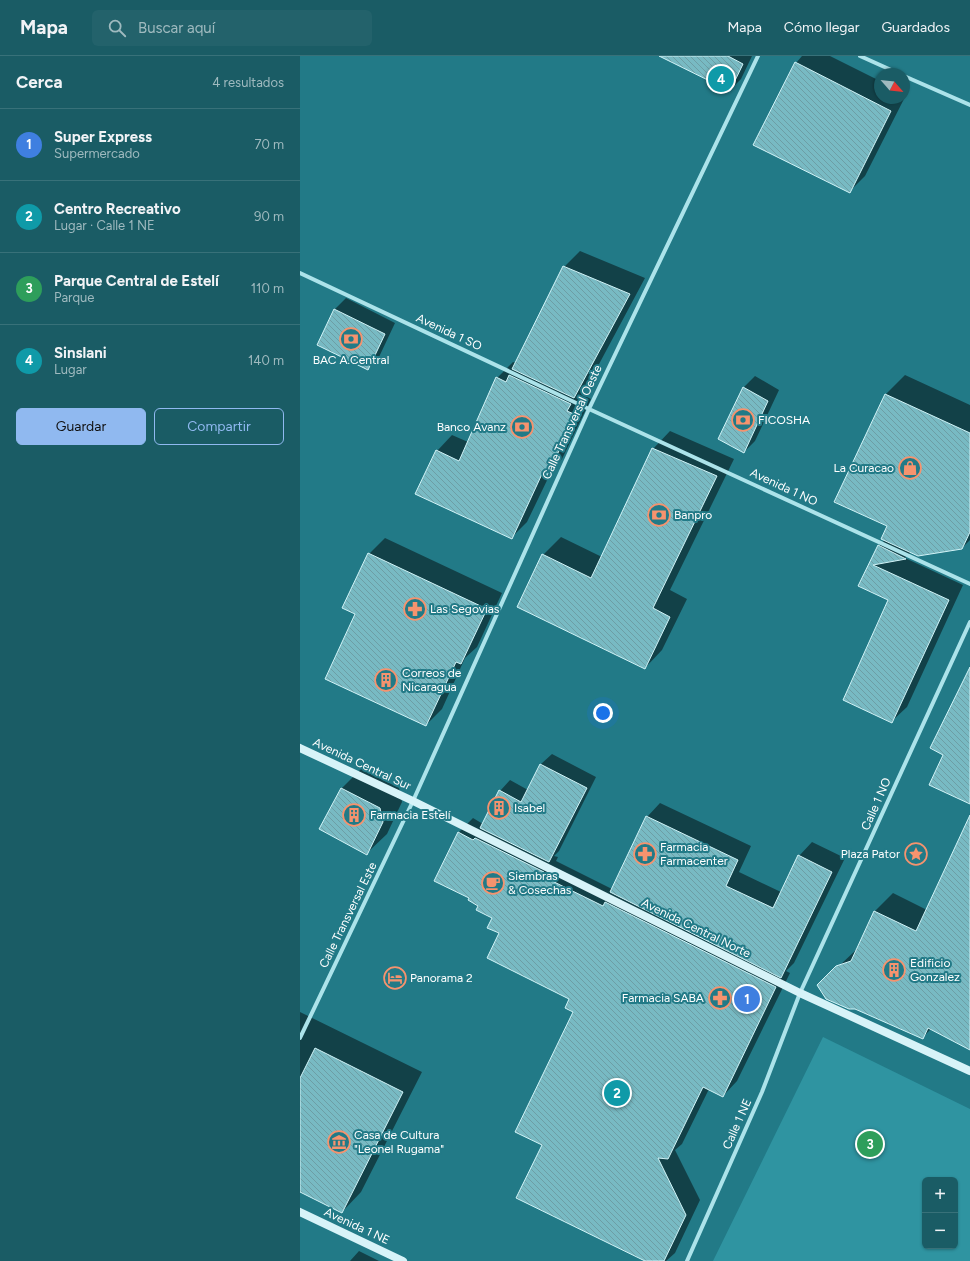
<!DOCTYPE html>
<html lang="es">
<meta charset="utf-8">
<style>
:root{--surface:#1a5c65;--page:#23626b;--text:#f1f3f6;--muted:#9fbabf;--line:#387179;--accent:#90b9f0}
body{margin:0;font-family:Figtree,sans-serif;background:var(--page);color:var(--text)}
.controls{position:absolute;right:12px;bottom:12px;display:grid;overflow:hidden;border-radius:6px;box-shadow:0 1px 3px #0004}
.controls button{width:36px;height:36px;display:grid;place-items:center;padding:0;border:0;border-bottom:1px solid var(--line);background:var(--surface);color:var(--text);font:20px sans-serif}
.compass{position:absolute;left:574px;top:12px;width:36px;height:36px;border-radius:50%;background:var(--surface);box-shadow:0 1px 3px #0004;rotate:118deg}
.you{position:absolute;left:303px;top:657px;width:14px;height:14px;margin:-10px;border:3px solid #fff;border-radius:50%;background:#1a73e8;box-shadow:0 0 0 6px #1a73e833}
.badge{display:grid;place-items:center;width:26px;height:26px;border-radius:50%;background:var(--accent);color:#fff;font-size:13px;font-weight:700}
.pin{position:absolute;translate:-50% -50%;border:2px solid #fff;box-shadow:0 1px 4px #0006}
.list{margin:0;padding:0;list-style:none}
h2{display:flex;justify-content:space-between;align-items:center;height:52px;margin:0;padding:0 16px;font-size:17px}
h2 small{font-size:13px;font-weight:400;color:var(--muted)}
.list li{display:grid;grid-template-columns:26px 1fr auto;gap:12px;align-items:center;box-sizing:border-box;height:72px;padding:0 16px;border-top:1px solid var(--line)}
.list b{display:block;font-size:15px;white-space:nowrap}
.list p{margin:0;font-size:13px;white-space:nowrap;color:var(--muted)}
.list em{font-size:13px;font-style:normal;color:var(--muted)}
.actions{display:flex;gap:8px;padding:12px 16px}
.actions a{flex:1;padding:9px 0;border:1px solid var(--accent);border-radius:6px;text-align:center;font-size:14px;color:var(--accent)}
.actions .main{background:var(--accent);color:#111}
.icon{flex:none;width:22px;height:22px;fill:none;stroke:currentColor;stroke-width:2;stroke-linecap:round;stroke-linejoin:round}
.map{position:relative;flex:none;width:670px;height:1205px;overflow:hidden}
header{display:flex;align-items:center;gap:24px;box-sizing:border-box;height:56px;padding:0 20px;background:var(--surface);border-bottom:1px solid var(--line)}
header strong{font-size:19px}
nav{display:flex;gap:22px;margin-inline-start:auto;font-size:14px}
.search{width:280px;height:36px;background:var(--page);display:flex;align-items:center;gap:10px;box-sizing:border-box;padding:0 14px;border-radius:6px;color:var(--muted);font-size:15px}
main{display:flex}
aside{flex:1;background:var(--surface)}
.map>svg:first-child{display:block}
</style>
<header>
<strong>Mapa</strong>
<div class="search"><svg class="icon" aria-label="search" viewBox="0 0 24 24"><circle cx="10" cy="10" r="6"/><path d="M15 15l6 6"/></svg>Buscar aquí</div>
<nav><a>Mapa</a><a>Cómo llegar</a><a>Guardados</a></nav>
</header>
<main>
<aside>
<h2>Cerca<small>4 resultados</small></h2>
<ul class="list">
<li><span class="badge" style="background:#3f7fe0">1</span><div><b>Super Express</b><p>Supermercado</p></div><em>70 m</em></li>
<li><span class="badge" style="background:#0f9aa8">2</span><div><b>Centro Recreativo</b><p>Lugar · Calle 1 NE</p></div><em>90 m</em></li>
<li><span class="badge" style="background:#2e9e5b">3</span><div><b>Parque Central de Estelí</b><p>Parque</p></div><em>110 m</em></li>
<li><span class="badge" style="background:#0f9aa8">4</span><div><b>Sinslani</b><p>Lugar</p></div><em>140 m</em></li>
</ul>
<div class="actions"><a class="main">Guardar</a><a>Compartir</a></div>
</aside>
<div class="map">
<svg width="670" height="1205" viewBox="0 0 670 1205">
<defs>
<pattern id="building-back-hatch" width="6" height="6" patternUnits="userSpaceOnUse"><rect width="6" height="6" fill="#78bac3"/><path d="M-1 5l2 2M0 0l6 6M5-1l2 2" fill="none" stroke="#6d9ea5"/></pattern>
</defs>
<rect width="100%" height="100%" fill="#227a87"/>
<!-- park -->
<path fill="#2f94a1" fill-rule="evenodd" d="M 523,981 L 670,1053 L 670,1205 L 413,1205 ZM 625,1124 L 655,1124 L 655,1190 L 625,1190 Z"/>
<!-- shadow -->
<path fill="#0007" d="M 361,0 L 452,0 L 441,23 L 430,34 Z
M 502,0 L 530,0 L 580,25 L 580,42 L 604,42 L 604,37 L 606,39 L 565,120 L 549,136 L 496,7 Z
M 280,195 L 345,222 L 290,325 L 284,331 L 286,332 L 283,339 L 291,343 L 262,403 L 252,414 L 227,466 L 211,482 L 137,395 L 152,379 L 168,386 L 197,322 L 213,306 L 216,307 L 264,211 Z
M 46,242 L 95,267 L 79,301 L 68,313 L 18,288 L 35,253 Z
M 605,319 L 670,349 L 670,484 L 662,492 L 611,496 L 605,502 L 663,529 L 607,651 L 592,665 L 590,544 L 559,529 L 578,490 L 585,484 L 588,470 L 535,446 L 586,338 Z
M 455,320 L 479,334 L 455,385 L 444,396 L 419,382 L 444,331 Z
M 370,375 L 434,403 L 370,534 L 387,543 L 362,594 L 345,612 L 243,499 L 261,481 L 302,501 L 353,393 Z
M 85,482 L 202,537 L 177,591 L 165,602 L 142,653 L 126,669 L 56,558 L 69,498 Z
M 252,698 L 296,721 L 259,795 L 254,800 L 258,801 L 256,805 L 312,833 L 347,761 L 360,747 L 451,790 L 439,816 L 481,836 L 499,800 L 512,786 L 545,802 L 494,907 L 486,915 L 490,917 L 437,1025 L 423,1040 L 409,1033 L 382,1088 L 375,1094 L 400,1144 L 375,1197 L 366,1205 L 347,1205 L 244,1089 L 274,956 L 271,943 L 200,877 L 193,861 L 170,842 L 158,777 L 173,762 L 183,768 L 200,735 L 210,724 L 228,734 L 241,708 Z
M 61,713 L 99,732 L 102,746 L 87,778 L 67,797 L 41,733 Z
M 670,761 L 670,993 L 631,973 L 623,981 L 519,929 L 558,892 L 575,855 L 593,837 L 627,854 Z
M 0,956 L 122,1016 L 61,1136 L 42,1156 L 0,1134 Z
M 59,1195 L 79,1205 L 50,1205 Z"/>
<!-- building -->
<path fill="url(#building-back-hatch)" stroke="#d1f3f7" d="M 359,0 L 428,0 L 443,8 L 430,35 Z
M 495,6 L 591,55 L 550,137 L 453,89 Z
M 263,210 L 330,238 L 274,342 L 212,313 Z
M 34,253 L 85,278 L 68,314 L 17,289 Z
M 209,319 L 271,348 L 267,355 L 276,359 L 247,420 L 242,418 L 212,483 L 115,438 L 136,394 L 159,405 L 196,321 L 206,326 Z
M 443,331 L 468,345 L 444,397 L 418,383 Z
M 585,338 L 670,377 L 670,476 L 662,493 L 618,500 L 581,483 L 587,470 L 534,446 Z
M 352,392 L 417,420 L 353,552 L 370,561 L 345,613 L 217,551 L 242,498 L 291,522 Z
M 578,489 L 606,503 L 573,509 L 649,544 L 592,667 L 543,644 L 588,544 L 558,530 Z
M 68,497 L 187,553 L 161,608 L 156,606 L 126,670 L 25,623 L 55,558 L 42,552 Z
M 670,611 L 670,748 L 629,729 L 643,699 L 630,692 Z
M 240,708 L 287,732 L 249,806 L 180,772 L 199,734 L 221,746 Z
M 41,732 L 80,752 L 83,766 L 67,799 L 19,773 Z
M 670,759 L 670,994 L 628,972 L 623,983 L 555,953 L 549,953 L 526,943 L 517,929 L 536,910 L 551,905 L 574,855 L 616,875 Z
M 346,760 L 438,804 L 426,830 L 473,852 L 498,799 L 532,816 L 481,922 L 310,836 Z
M 158,776 L 173,784 L 175,782 L 244,816 L 242,820 L 303,850 L 305,846 L 476,931 L 423,1041 L 403,1031 L 368,1103 L 358,1102 L 386,1159 L 364,1205 L 345,1205 L 216,1142 L 242,1089 L 215,1076 L 273,956 L 265,952 L 269,943 L 187,902 L 199,877 L 187,872 L 192,862 L 176,854 L 178,850 L 168,844 L 169,842 L 134,825 Z
M 15,992 L 103,1036 L 42,1157 L 0,1136 L 0,1022 Z"/>
<g fill="none" stroke-linecap="round" stroke-linejoin="round">
<!-- street -->
<path stroke="#ace3ea" stroke-width="4" d="M 560,0 L 600,18
M 604,20 L 670,49
M 0,217 L 289,353 L 670,528
M 0,982 L 113,745 L 289,353 L 458,0
M 387,1205 L 462,1036 L 500,937 L 670,566"/>
<!-- secondary -->
<path stroke="#d7f3f8" stroke-width="8" d="M 0,692 L 113,745 L 500,937 L 670,1015
M 0,1156 L 103,1205"/>
</g>
<!-- icons -->
<defs>
<g id="bank-ring" transform="scale(1.15)"><circle r="9.5" fill="#227a87" stroke="#f6936e" stroke-width="1.5"/><path d="M-6-4H6V4H-6ZM0-2.3a2.3 2.3 0 1 0 0 4.6a2.3 2.3 0 1 0 0-4.6Z" fill="#f6936e"/></g>
<g id="shop-ring" transform="scale(1.15)"><circle r="9.5" fill="#227a87" stroke="#f6936e" stroke-width="1.5"/><path d="M-5-2.5h2.3a2.7 3.5 0 0 1 5.4 0H5L5.5 6h-11ZM-1.5-2.5h3a1.5 2.3 0 0 0-3 0Z" fill="#f6936e"/></g>
<g id="pharmacy-ring" transform="scale(1.15)"><circle r="9.5" fill="#227a87" stroke="#f6936e" stroke-width="1.5"/><path d="M-2-6h4v4h4v4h-4v4h-4v-4h-4v-4h4Z" fill="#f6936e"/></g>
<g id="building-ring" transform="scale(1.15)"><circle r="9.5" fill="#227a87" stroke="#f6936e" stroke-width="1.5"/><path d="M-4-6H4V6H1V3H-1V6H-4ZM-2.5-4.3h1.7v1.8h-1.7ZM.8-4.3h1.7v1.8H.8ZM-2.5-1h1.7V.8h-1.7ZM.8-1h1.7V.8H.8Z" fill="#f6936e"/></g>
<g id="sight-ring" transform="scale(1.15)"><circle r="9.5" fill="#227a87" stroke="#f6936e" stroke-width="1.5"/><path d="M0-6L1.8-2.2L6-1.7L2.9 1.2L3.7 5.4L0 3.3L-3.7 5.4L-2.9 1.2L-6-1.7L-1.8-2.2Z" fill="#f6936e"/></g>
<g id="cafe-ring" transform="scale(1.15)"><circle r="9.5" fill="#227a87" stroke="#f6936e" stroke-width="1.5"/><path d="M-5.5-4.5H6V0H3Q3 3.5 0 3.5H-2.5Q-5.5 3.5-5.5 0ZM3-3.2v2h1.7v-2ZM-6 4.5H4V6H-6Z" fill="#f6936e"/></g>
<g id="hotel-ring" transform="scale(1.15)"><circle r="9.5" fill="#227a87" stroke="#f6936e" stroke-width="1.5"/><path d="M-6-4.5h1.5V1H6V5H4.5V3h-9V5H-6ZM-4 0a1.8 1.8 0 1 1 3.6 0ZM.5 0V-2.5h3Q6-2.5 6 0Z" fill="#f6936e"/></g>
<g id="museum-ring" transform="scale(1.15)"><circle r="9.5" fill="#227a87" stroke="#f6936e" stroke-width="1.5"/><path d="M0-6L6-3V-2H-6V-3ZM-5-1h2V3h-2ZM-1-1h2V3h-2ZM3-1h2V3H3ZM-6 4H6V6H-6Z" fill="#f6936e"/></g>
</defs>
<g fill-rule="evenodd">
<use href="#bank-ring" x="51" y="283"/>
<use href="#bank-ring" x="443" y="364"/>
<use href="#bank-ring" x="222" y="371"/>
<use href="#shop-ring" x="610" y="412"/>
<use href="#bank-ring" x="359" y="459"/>
<use href="#pharmacy-ring" x="115" y="553"/>
<use href="#building-ring" x="86" y="624"/>
<use href="#building-ring" x="199" y="752"/>
<use href="#building-ring" x="54" y="759"/>
<use href="#pharmacy-ring" x="345" y="798"/>
<use href="#sight-ring" x="616" y="798"/>
<use href="#cafe-ring" x="193" y="827"/>
<use href="#building-ring" x="594" y="914"/>
<use href="#hotel-ring" x="95" y="922"/>
<use href="#pharmacy-ring" x="420" y="942"/>
<use href="#museum-ring" x="39" y="1086"/>
</g>
<g text-anchor="middle" dominant-baseline="central" stroke-width="4" stroke-linejoin="round" paint-order="stroke">
<!-- street labels -->
<g font-size="12" fill="#fff" stroke="#227a87">
<text transform="translate(149 276) rotate(25)">Avenida 1 SO</text>
<text transform="translate(272 366) rotate(-65)">Calle Transversal Oeste</text>
<text transform="translate(484 431) rotate(25)">Avenida 1 NO</text>
<text transform="translate(62 708) rotate(25)">Avenida Central Sur</text>
<text transform="translate(576 748) rotate(-66)">Calle 1 NO</text>
<text transform="translate(48 859) rotate(-64)">Calle Transversal Este</text>
<text transform="translate(396 872) rotate(26)">Avenida Central Norte</text>
<text transform="translate(437 1068) rotate(-66)">Calle 1 NE</text>
<text transform="translate(57 1170) rotate(25)">Avenida 1 NE</text>
</g>
<!-- poi labels -->
<g font-size="12" fill="#fff" stroke="#227a87" text-anchor="start">
<text x="51" y="304" text-anchor="middle">BAC A.Central</text>
<text x="458" y="364">FICOSHA</text>
<text x="206" y="371" text-anchor="end">Banco Avanz</text>
<text x="594" y="412" text-anchor="end">La Curacao</text>
<text x="374" y="459">Banpro</text>
<text x="130" y="553">Las Segovias</text>
<text x="102" y="617">Correos de<tspan x="102" dy="14">Nicaragua</tspan></text>
<text x="214" y="752">Isabel</text>
<text x="70" y="759">Farmacia Estelí</text>
<text x="360" y="791">Farmacia<tspan x="360" dy="14">Farmacenter</tspan></text>
<text x="600" y="798" text-anchor="end">Plaza Pator</text>
<text x="208" y="820">Siembras<tspan x="208" dy="14">&amp; Cosechas</tspan></text>
<text x="610" y="907">Edificio<tspan x="610" dy="14">Gonzalez</tspan></text>
<text x="110" y="922">Panorama 2</text>
<text x="404" y="942" text-anchor="end">Farmacia SABA</text>
<text x="54" y="1079">Casa de Cultura<tspan x="54" dy="14">"Leonel Rugama"</tspan></text>
</g>
</g>
</svg>
<div class="controls">
<button>+</button>
<button>−</button>
</div>
<svg class="compass" viewBox="-18 -18 36 36"><path d="M0-13l5 13h-10z" fill="#e53935"/><path d="M0 13l5-13h-10z" fill="#9fbabf"/></svg>
<div class="you"></div>
<div class="pin badge" style="left:447px;top:943px;background:#3f7fe0">1</div>
<div class="pin badge" style="left:317px;top:1037px;background:#0f9aa8">2</div>
<div class="pin badge" style="left:570px;top:1088px;background:#2e9e5b">3</div>
<div class="pin badge" style="left:421px;top:23px;background:#0f9aa8">4</div>
</div>
</main>
